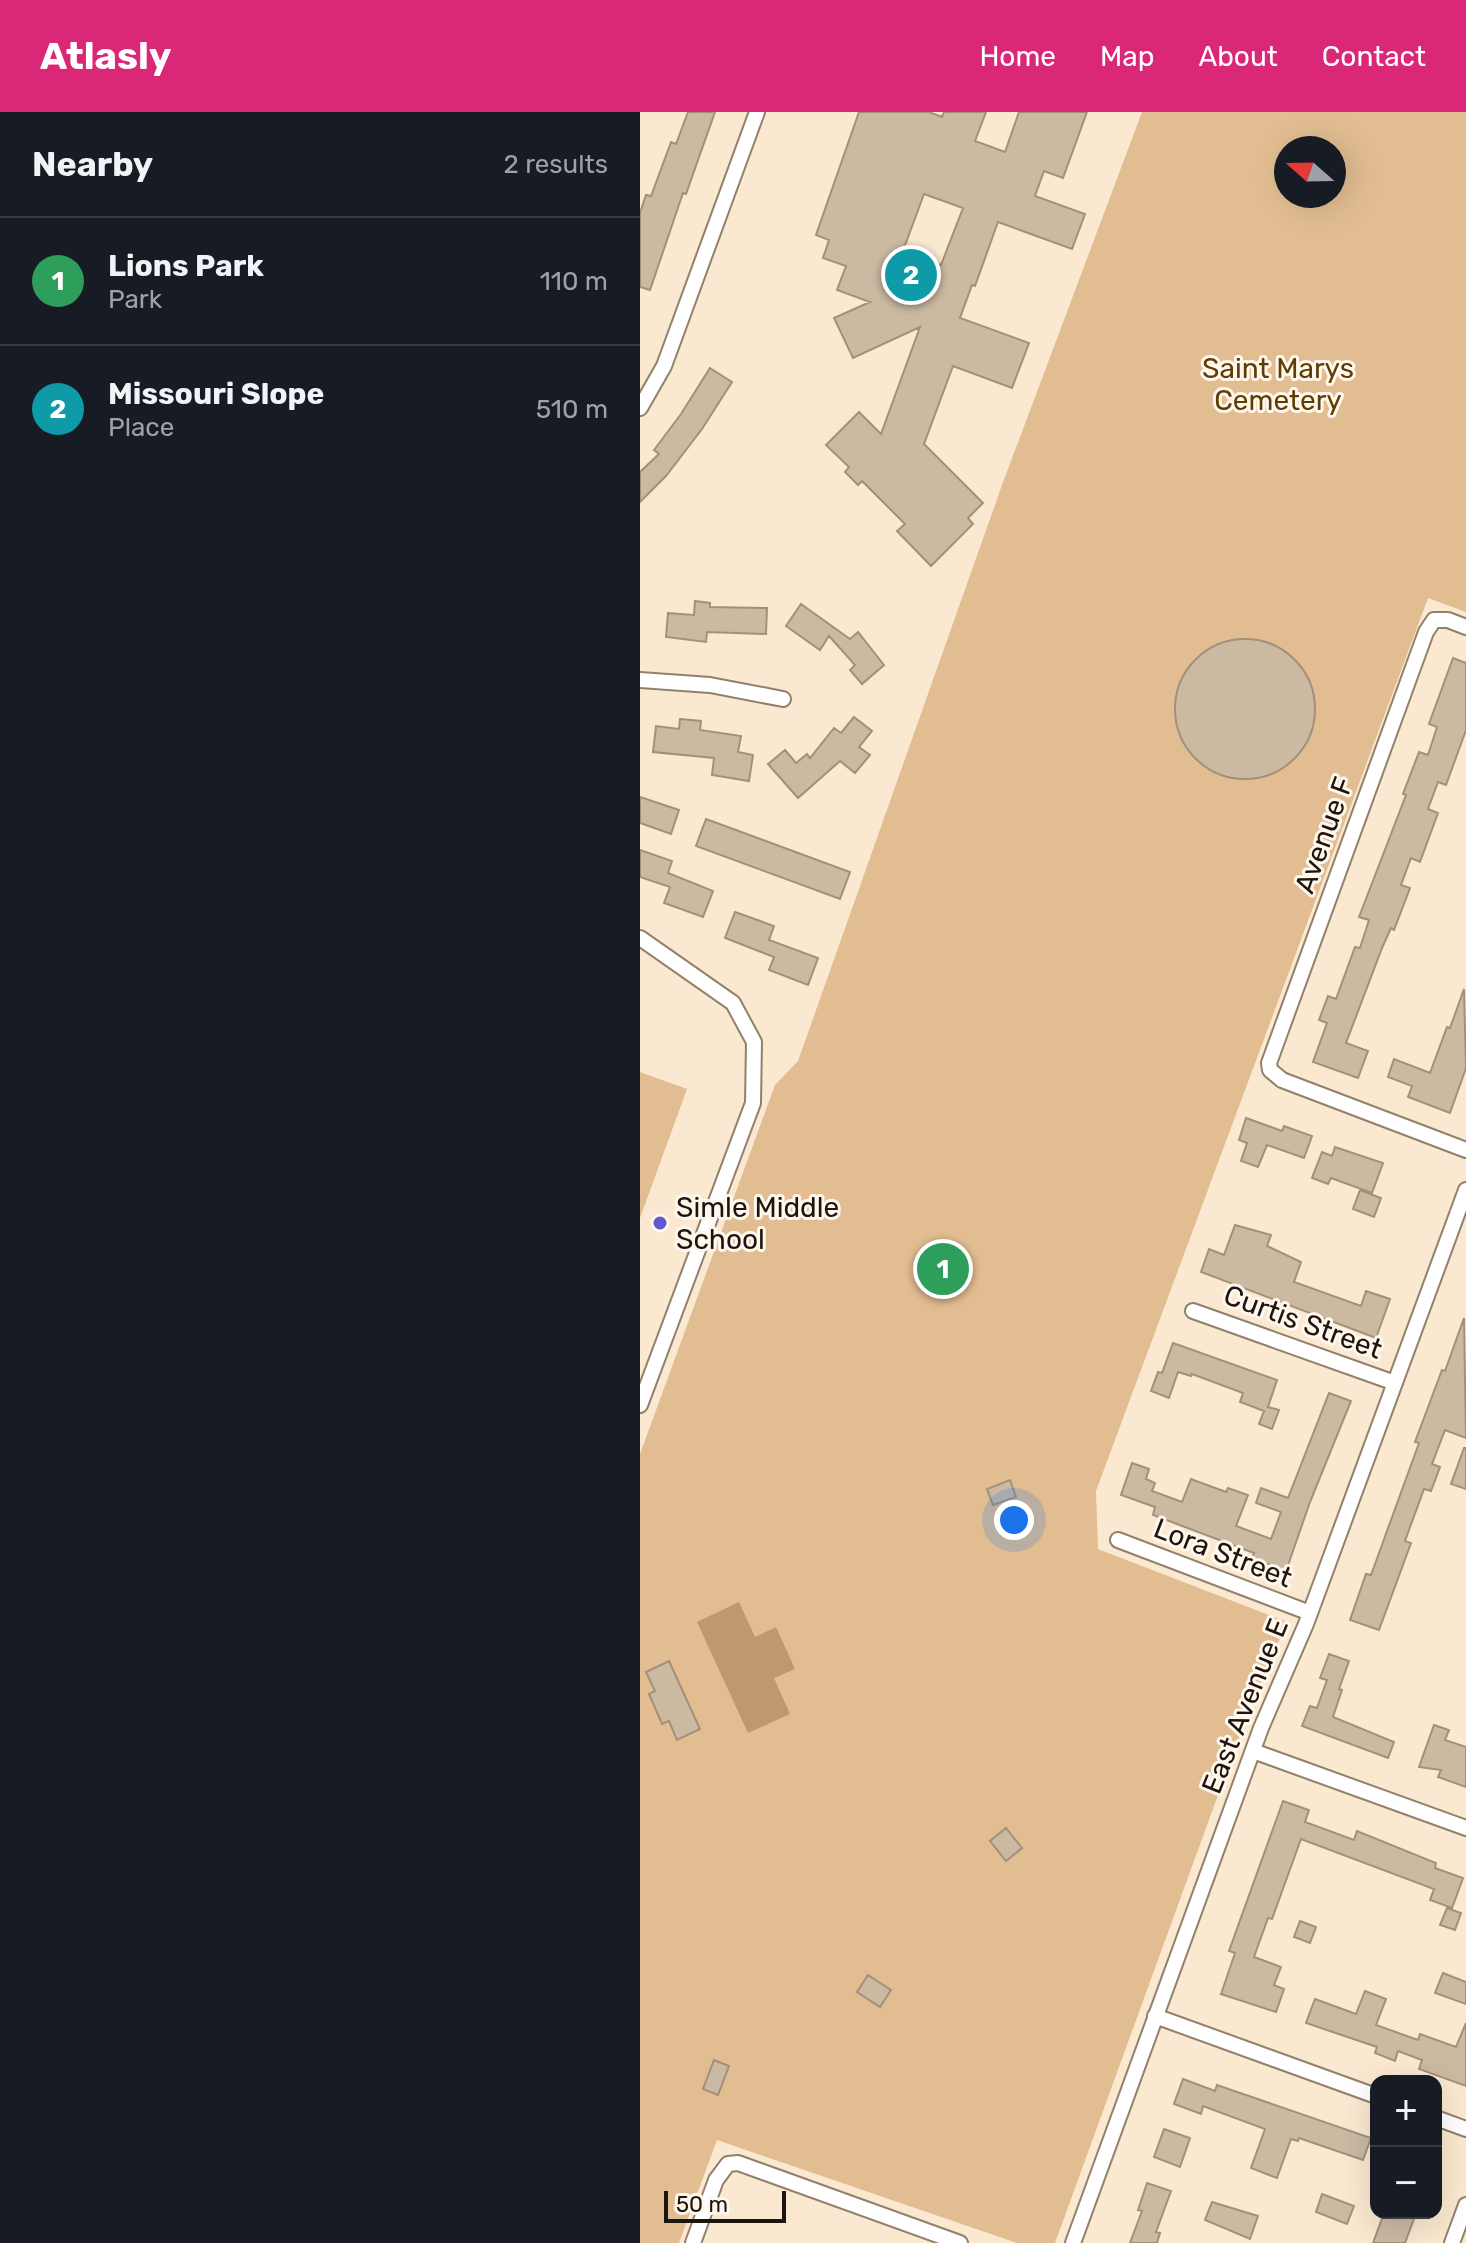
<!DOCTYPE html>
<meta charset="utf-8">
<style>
:root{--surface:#171b24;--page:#20242c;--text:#f1f3f6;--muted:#9ea1a6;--line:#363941;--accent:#db2777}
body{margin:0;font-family:Rubik,sans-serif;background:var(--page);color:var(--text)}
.controls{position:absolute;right:24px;bottom:24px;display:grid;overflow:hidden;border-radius:16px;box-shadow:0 8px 32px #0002}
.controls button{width:72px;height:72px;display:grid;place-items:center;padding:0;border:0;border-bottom:2px solid var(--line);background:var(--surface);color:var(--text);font:40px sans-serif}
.compass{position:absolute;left:634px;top:24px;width:72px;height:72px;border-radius:50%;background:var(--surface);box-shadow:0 8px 32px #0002;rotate:290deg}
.scale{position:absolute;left:24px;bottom:20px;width:122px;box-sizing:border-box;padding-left:8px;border:4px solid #1c150d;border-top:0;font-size:22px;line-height:28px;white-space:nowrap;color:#1c150d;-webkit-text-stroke:6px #fff7ee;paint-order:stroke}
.you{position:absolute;left:374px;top:1408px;width:28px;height:28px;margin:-20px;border:6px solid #fff;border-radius:50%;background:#1a73e8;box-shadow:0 0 0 12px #1a73e833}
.badge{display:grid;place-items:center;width:52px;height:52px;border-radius:50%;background:var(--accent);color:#fff;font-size:26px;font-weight:700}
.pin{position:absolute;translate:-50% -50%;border:4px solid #fff;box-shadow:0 2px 8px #0006}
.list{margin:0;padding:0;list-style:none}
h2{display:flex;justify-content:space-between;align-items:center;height:104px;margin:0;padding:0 32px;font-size:34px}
h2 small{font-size:26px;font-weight:400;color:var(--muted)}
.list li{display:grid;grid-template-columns:52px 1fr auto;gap:24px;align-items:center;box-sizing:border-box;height:128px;padding:0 32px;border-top:2px solid var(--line)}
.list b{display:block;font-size:30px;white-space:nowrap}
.list p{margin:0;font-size:26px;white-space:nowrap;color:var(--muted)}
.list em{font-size:26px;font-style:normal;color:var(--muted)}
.map{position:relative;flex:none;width:826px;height:2131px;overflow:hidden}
header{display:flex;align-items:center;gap:48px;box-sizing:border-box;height:112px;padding:0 40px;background:var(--accent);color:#fff}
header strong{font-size:38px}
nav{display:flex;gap:44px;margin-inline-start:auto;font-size:28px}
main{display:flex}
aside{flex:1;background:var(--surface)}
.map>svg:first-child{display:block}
</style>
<header>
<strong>Atlasly</strong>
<nav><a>Home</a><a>Map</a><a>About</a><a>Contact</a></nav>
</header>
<main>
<aside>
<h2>Nearby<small>2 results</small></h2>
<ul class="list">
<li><span class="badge" style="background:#2e9e5b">1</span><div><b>Lions Park</b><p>Park</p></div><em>110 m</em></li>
<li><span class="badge" style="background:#0f9aa8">2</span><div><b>Missouri Slope</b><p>Place</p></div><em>510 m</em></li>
</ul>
</aside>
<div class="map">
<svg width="826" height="2131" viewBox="0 0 826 2131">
<rect width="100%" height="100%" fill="#fbe8d0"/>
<!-- green -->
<path fill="#e2bd91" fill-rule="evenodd" d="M 502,0 L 826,0 L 826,500 L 788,486 L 456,1379 L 458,1437 L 647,1510 L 606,1606 L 415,2131 L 377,2131 L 77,2028 L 39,2131 L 0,2131 L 0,1342 L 135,973 L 158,949 L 362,373 ZM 646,36 L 694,36 L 694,84 L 646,84 Z
M 0,960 L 47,977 L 0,1106 Z"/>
<!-- water -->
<path fill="#bd996d" d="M 99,1490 L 115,1525 L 136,1515 L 155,1557 L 134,1566 L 150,1602 L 108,1621 L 57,1510 Z"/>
<!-- building -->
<path fill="#cbb9a2" stroke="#a2907b" stroke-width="2" fill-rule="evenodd" d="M 48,0 L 75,0 L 46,82 L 43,81 L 10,178 L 0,175 L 0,101 L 6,83 L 11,84 L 31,30 L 36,32 Z
M 219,0 L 289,0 L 302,5 L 304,0 L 346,0 L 335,29 L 365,40 L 379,0 L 447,0 L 423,66 L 404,59 L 395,84 L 445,102 L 432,137 L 358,110 L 335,174 L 332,173 L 320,206 L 389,231 L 372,276 L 313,254 L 284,332 L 343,391 L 328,406 L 333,412 L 291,454 L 257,419 L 265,412 L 222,369 L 218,373 L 205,360 L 209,355 L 186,333 L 219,300 L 241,322 L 280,215 L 213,246 L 194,206 L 230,190 L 197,178 L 206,154 L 183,146 L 189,128 L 176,123 ZM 284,82 L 323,96 L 301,153 L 263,139 Z
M 70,256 L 92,270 L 62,317 L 26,364 L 0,390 L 0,360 L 19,342 L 14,338 L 41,302 Z
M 55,489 L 70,491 L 70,495 L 127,496 L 126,522 L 67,520 L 66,530 L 26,525 L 28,501 L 54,503 Z
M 161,492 L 210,527 L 218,520 L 244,553 L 222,572 L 210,558 L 215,553 L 189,524 L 180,538 L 146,514 Z
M535 597a70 70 0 1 1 140 0a70 70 0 1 1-140 0Z
M 813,546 L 826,551 L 826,618 L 806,673 L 798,670 L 788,697 L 798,701 L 780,750 L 771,746 L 761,773 L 770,776 L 754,818 L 751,816 L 742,836 L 706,931 L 728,939 L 718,966 L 673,950 L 687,911 L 679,908 L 688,884 L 696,887 L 715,835 L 720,836 L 729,808 L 719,805 L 766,683 L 763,682 L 779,640 L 788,643 L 797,615 L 789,612 Z
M 214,605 L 232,619 L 219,635 L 230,643 L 215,661 L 200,649 L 158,686 L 128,652 L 145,638 L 156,651 L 167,642 L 170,646 L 194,616 L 201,621 Z
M 40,607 L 61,609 L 60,618 L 101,624 L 98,640 L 113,643 L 109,669 L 72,663 L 74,646 L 13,640 L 16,614 L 39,617 Z
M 0,685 L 39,698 L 31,722 L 0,711 Z
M 66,707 L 210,760 L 200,787 L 56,734 Z
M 0,738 L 32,749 L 28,761 L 73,779 L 63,805 L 24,791 L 30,775 L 0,765 Z
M 95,800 L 134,814 L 129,828 L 178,846 L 168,873 L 129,858 L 134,845 L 85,826 Z
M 824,877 L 826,956 L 810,1001 L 768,985 L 772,974 L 748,965 L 754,947 L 790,961 L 807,915 L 810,916 Z
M 606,1006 L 642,1019 L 644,1014 L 672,1024 L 664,1046 L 627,1033 L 618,1055 L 601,1049 L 607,1031 L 599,1028 Z
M 695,1035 L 743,1051 L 732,1081 L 691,1066 L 688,1072 L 672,1066 L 682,1040 L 692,1044 Z
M 720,1078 L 741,1086 L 734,1105 L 713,1097 Z
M 595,1113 L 631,1123 L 627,1134 L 661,1150 L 654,1170 L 721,1194 L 726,1179 L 750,1187 L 736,1226 L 561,1160 L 569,1137 L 584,1143 Z
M 824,1206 L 826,1326 L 805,1318 L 792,1352 L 800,1355 L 791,1379 L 784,1377 L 765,1429 L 771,1431 L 739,1518 L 710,1508 L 726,1462 L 731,1463 L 779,1331 L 775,1330 L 802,1258 L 805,1259 Z
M 533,1231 L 637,1268 L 628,1295 L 639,1298 L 632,1317 L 619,1312 L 624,1299 L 600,1290 L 603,1281 L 552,1262 L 551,1264 L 538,1260 L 529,1286 L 511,1279 L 518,1260 L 522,1261 Z
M 689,1281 L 711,1289 L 670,1390 L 646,1459 L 612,1446 L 614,1441 L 513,1403 L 515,1395 L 481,1383 L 492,1351 L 509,1357 L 506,1367 L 515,1371 L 512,1379 L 542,1390 L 551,1367 L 586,1380 L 588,1376 L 608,1383 L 596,1414 L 631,1427 L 641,1400 L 616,1391 L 621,1376 L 648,1386 Z
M 824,1336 L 826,1336 L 826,1377 L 811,1372 Z
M 370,1368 L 376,1385 L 353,1393 L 347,1377 Z
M 689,1542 L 709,1549 L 699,1577 L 702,1578 L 693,1605 L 754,1630 L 748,1646 L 662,1614 L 670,1594 L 677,1596 L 687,1568 L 680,1566 Z
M 29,1549 L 60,1617 L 37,1628 L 29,1609 L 22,1612 L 9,1582 L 15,1579 L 6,1560 Z
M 794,1613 L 809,1618 L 805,1628 L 826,1635 L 826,1675 L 798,1665 L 801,1658 L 779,1655 Z
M 643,1689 L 669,1698 L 665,1710 L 714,1728 L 717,1719 L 796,1751 L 795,1756 L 823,1766 L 812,1796 L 790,1788 L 794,1777 L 661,1727 L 632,1807 L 628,1806 L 614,1845 L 641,1855 L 634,1873 L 644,1877 L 636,1900 L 581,1882 L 595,1841 L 589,1839 Z
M 366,1716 L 382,1736 L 366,1749 L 350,1729 Z
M 807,1796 L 821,1801 L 815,1818 L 800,1813 Z
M 660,1809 L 676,1815 L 670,1831 L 654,1825 Z
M 803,1861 L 826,1870 L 826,1892 L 795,1881 Z
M 228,1863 L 251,1878 L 240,1895 L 217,1880 Z
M 725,1879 L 746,1887 L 736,1913 L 778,1928 L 780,1922 L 816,1935 L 826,1911 L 826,1974 L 779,1957 L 782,1948 L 758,1939 L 755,1949 L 735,1941 L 737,1935 L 666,1911 L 675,1887 L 716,1902 Z
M 74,1948 L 89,1954 L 78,1983 L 63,1977 Z
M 543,1967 L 575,1979 L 577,1973 L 731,2026 L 723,2048 L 659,2026 L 658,2029 L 651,2027 L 637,2066 L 611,2056 L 625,2017 L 563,1994 L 561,2002 L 534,1992 Z
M 524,2017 L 550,2026 L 540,2055 L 514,2045 Z
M 507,2071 L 531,2079 L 516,2120 L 520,2121 L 517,2131 L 490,2131 L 502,2099 L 498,2098 Z
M 682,2082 L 714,2094 L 707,2112 L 676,2100 Z
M 572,2090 L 618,2104 L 610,2127 L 565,2108 Z
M 744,2101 L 775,2104 L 765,2131 L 733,2131 Z"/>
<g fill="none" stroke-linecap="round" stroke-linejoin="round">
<!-- street casing -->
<g stroke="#91806b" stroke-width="18">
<path id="street" d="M 0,296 L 24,254 L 117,0
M 826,515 L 808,508 L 794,508 L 786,520 L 629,951 L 630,958 L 642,968 L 826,1038
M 0,568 L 70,573 L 143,587
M 0,826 L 93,891 L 114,930 L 113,991 L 0,1293
M 553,1199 L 755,1271
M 478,1428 L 670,1501
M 613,1639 L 826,1716
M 515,1904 L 736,1984
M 796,2006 L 826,2017
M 53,2131 L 76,2068 L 88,2052 L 98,2051 L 320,2131
M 433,2131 L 621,1616 L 666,1512 L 826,1078
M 812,2131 L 826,2093"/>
</g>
<!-- street -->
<use href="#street" stroke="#fff" stroke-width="14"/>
</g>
<!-- markers -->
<circle fill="#6157cf" stroke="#fff7ee" stroke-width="3" cx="20" cy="1111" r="8"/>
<g text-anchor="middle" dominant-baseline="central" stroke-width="6" stroke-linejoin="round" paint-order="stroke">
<!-- park labels -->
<g font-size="28" fill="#5f3c01" stroke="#fff7ee">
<text x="638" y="256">Saint Marys<tspan x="638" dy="32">Cemetery</tspan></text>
</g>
<!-- street labels -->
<g font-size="28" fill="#1c150d" stroke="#fff7ee">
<text transform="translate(684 723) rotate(-70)">Avenue F</text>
<text transform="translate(663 1210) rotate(20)">Curtis Street</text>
<text transform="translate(583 1441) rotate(21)">Lora Street</text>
<text transform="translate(605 1594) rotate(-68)">East Avenue E</text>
</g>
<!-- poi labels -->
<g font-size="28" fill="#1c150d" stroke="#fff7ee" text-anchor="start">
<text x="36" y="1095">Simle Middle<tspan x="36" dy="32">School</tspan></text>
</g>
</g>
</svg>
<div class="controls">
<button>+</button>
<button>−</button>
</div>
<svg class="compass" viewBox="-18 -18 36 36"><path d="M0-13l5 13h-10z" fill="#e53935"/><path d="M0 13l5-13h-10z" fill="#9ea1a6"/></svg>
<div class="scale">50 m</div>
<div class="you"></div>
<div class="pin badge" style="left:303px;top:1157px;background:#2e9e5b">1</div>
<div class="pin badge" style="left:271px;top:163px;background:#0f9aa8">2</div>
</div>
</main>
